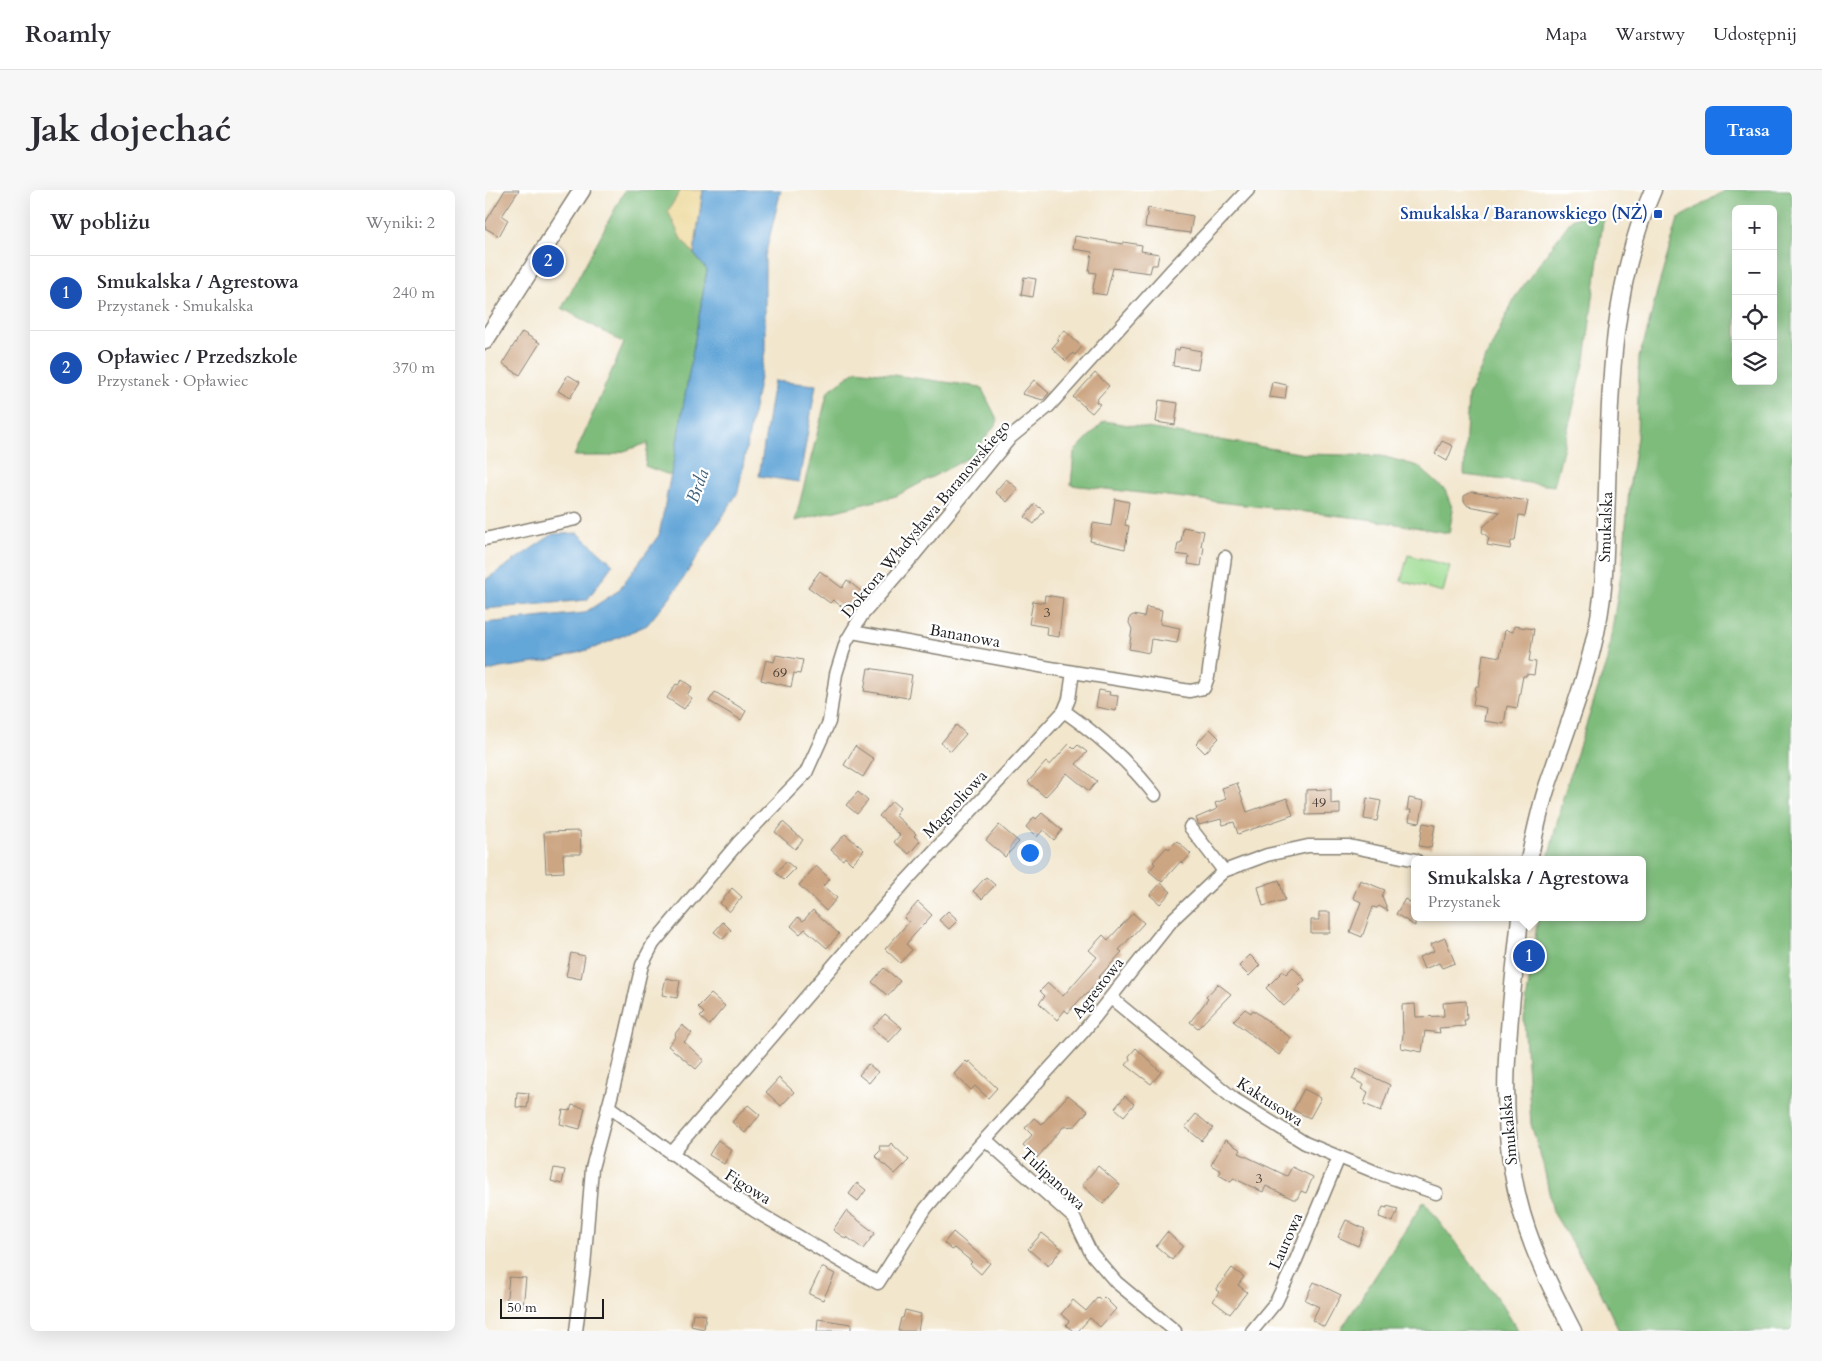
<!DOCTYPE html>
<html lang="pl">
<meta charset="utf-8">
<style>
:root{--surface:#fff;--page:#f7f7f7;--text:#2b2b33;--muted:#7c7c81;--line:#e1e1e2;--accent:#1a73e8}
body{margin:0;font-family:Cardo,serif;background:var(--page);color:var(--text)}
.controls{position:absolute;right:15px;top:15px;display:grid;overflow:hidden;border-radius:8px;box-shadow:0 5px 20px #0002}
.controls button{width:45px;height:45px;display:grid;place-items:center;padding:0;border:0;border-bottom:1px solid var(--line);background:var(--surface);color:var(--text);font:25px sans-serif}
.scale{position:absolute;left:15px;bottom:12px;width:104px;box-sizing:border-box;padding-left:5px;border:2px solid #1c1c1c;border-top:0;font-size:14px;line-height:18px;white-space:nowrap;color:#1c1c1c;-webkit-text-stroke:4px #fff;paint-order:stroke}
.you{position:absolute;left:544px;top:662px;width:18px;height:18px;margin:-12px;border:4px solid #fff;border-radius:50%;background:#1a73e8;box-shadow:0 0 0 8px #1a73e833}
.badge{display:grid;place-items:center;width:32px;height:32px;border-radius:50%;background:var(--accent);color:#fff;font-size:16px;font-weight:700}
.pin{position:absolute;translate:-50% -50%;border:2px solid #fff;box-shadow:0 1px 5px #0006}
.popup{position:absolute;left:926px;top:666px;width:235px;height:65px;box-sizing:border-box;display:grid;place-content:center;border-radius:8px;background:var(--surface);filter:drop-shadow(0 1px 4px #0005);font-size:16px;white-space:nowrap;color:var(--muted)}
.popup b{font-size:19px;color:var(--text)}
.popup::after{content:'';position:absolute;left:50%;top:100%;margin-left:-10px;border:10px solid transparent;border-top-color:var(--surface)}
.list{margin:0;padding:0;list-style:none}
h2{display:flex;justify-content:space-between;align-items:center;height:65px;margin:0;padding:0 20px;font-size:21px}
h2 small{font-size:16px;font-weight:400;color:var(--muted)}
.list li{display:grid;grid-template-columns:32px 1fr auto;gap:15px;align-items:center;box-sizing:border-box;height:75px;padding:0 20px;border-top:1px solid var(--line)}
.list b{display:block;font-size:19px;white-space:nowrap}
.list p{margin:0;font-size:16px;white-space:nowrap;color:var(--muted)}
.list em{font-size:16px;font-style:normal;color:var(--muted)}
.icon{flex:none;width:28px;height:28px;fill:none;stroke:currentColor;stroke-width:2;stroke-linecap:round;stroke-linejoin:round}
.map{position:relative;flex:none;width:1307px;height:1141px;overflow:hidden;border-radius:8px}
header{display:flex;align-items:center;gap:30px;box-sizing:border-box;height:70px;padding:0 25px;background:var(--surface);border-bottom:1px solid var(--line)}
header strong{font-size:24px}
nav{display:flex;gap:28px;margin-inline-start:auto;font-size:18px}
.intro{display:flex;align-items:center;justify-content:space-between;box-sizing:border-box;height:120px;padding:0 30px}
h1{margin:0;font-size:35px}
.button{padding:12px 22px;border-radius:8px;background:var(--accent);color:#fff;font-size:18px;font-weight:700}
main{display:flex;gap:30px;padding:0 30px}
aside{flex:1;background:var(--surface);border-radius:8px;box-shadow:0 5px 20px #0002}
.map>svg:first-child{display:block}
</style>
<header>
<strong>Roamly</strong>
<nav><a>Mapa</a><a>Warstwy</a><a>Udostępnij</a></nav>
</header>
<div class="intro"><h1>Jak dojechać</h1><a class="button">Trasa</a></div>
<main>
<aside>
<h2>W pobliżu<small>Wyniki: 2</small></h2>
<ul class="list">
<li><span class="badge" style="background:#1a4fb4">1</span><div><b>Smukalska / Agrestowa</b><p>Przystanek · Smukalska</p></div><em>240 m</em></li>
<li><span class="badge" style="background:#1a4fb4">2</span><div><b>Opławiec / Przedszkole</b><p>Przystanek · Opławiec</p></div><em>370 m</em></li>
</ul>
</aside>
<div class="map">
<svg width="1307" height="1141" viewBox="0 0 1307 1141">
<rect width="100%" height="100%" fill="#fff"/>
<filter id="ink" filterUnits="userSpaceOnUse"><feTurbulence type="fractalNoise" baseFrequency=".02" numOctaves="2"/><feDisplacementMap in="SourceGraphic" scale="10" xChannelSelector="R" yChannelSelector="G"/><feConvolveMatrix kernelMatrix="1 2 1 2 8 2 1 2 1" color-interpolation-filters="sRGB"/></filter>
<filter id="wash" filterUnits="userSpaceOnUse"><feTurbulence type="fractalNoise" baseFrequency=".0096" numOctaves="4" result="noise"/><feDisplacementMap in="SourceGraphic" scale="20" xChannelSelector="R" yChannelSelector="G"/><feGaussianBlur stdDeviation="1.12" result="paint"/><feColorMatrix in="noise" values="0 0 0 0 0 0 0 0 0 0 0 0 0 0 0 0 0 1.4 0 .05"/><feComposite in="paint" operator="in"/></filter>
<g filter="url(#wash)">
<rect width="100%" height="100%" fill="#f2e6cd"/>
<!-- green -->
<path fill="#9ddc92" stroke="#5c7c57" d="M 923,365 L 965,376 L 958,402 L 916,391 Z"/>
<!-- forest -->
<path fill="#7ebc7c" stroke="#4d6c4c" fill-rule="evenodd" d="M 140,0 L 196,0 L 184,21 L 195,47 L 222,80 L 187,286 L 160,276 L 163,253 L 124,266 L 89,266 L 139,153 L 77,118 Z
M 1241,0 L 1307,0 L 1307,1141 L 1134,1141 L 1112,1094 L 1068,1022 L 1059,978 L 1046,934 L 1039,828 L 1053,727 L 1158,727 L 1158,670 L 1063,670 L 1078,607 L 1122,470 L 1138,371 L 1144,299 L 1152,247 L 1154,167 L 1162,142 L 1172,101 L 1193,29 ZM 1251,19 L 1288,19 L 1288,191 L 1251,191 Z
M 1111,22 L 1118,30 L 1100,170 L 1069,296 L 979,285 L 983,206 L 1030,107 L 1087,29 Z
M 372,180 L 496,197 L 513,231 L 487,266 L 411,306 L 310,331 L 343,201 Z
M 619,231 L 820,264 L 897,266 L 933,276 L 960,300 L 968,320 L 964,343 L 882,329 L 586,295 L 589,262 Z
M 939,1011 L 1018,1116 L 1033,1141 L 855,1141 Z"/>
<!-- sand -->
<path fill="#eeda9e" stroke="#857b5d" d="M 196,0 L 218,0 L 209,64 L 195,47 L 183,21 Z"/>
<!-- water -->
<path fill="#64a6d8" stroke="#40617a" d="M 218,0 L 296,0 L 280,66 L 280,161 L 253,302 L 193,397 L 162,435 L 112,457 L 65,471 L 15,478 L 0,482 L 0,433 L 99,423 L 133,401 L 174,345 L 190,263 L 222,80 L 209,64 Z
M 289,191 L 331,195 L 314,292 L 274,286 Z
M 93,343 L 128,374 L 102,410 L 0,419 L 0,390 L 68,344 Z"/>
<g id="blocks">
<!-- building -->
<path fill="#cca582" d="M 20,0 L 34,0 L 17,26 L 23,30 L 14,46 L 0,38 L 0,33 Z
M 663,18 L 708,26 L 705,43 L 660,37 Z
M 590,46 L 638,54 L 638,52 L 657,55 L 656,61 L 674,64 L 672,75 L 667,75 L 665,83 L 628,78 L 621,105 L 607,103 L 611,83 L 604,82 L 607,62 L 588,59 Z
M 539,87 L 551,89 L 548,107 L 536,105 Z
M 579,140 L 597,157 L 590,165 L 588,163 L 581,171 L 567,158 L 574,150 L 572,149 Z
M 37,142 L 55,153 L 35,185 L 17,174 Z
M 695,157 L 716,161 L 713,179 L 688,176 L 690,160 L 694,160 Z
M 610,183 L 624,196 L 613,208 L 611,212 L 615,214 L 607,223 L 588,207 Z
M 83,185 L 95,192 L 85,208 L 73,201 Z
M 549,190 L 564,203 L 558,210 L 537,204 Z
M 787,192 L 802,195 L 800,209 L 784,207 Z
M 674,210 L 693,213 L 690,235 L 671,232 Z
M 957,251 L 968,256 L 962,271 L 950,264 Z
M 521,289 L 533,299 L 522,312 L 510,302 Z
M 987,302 L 1043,311 L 1040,326 L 1034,325 L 1030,351 L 1026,351 L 1025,359 L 1002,355 L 1004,348 L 997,342 L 998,337 L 1015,322 L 983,316 L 979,311 L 979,306 Z
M 630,309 L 644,312 L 640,335 L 644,336 L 640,359 L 605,351 L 608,333 L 626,336 Z
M 550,314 L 559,321 L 549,334 L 540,327 Z
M 698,337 L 719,341 L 716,356 L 719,357 L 716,376 L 703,374 L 704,366 L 691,364 L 693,353 L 696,353 Z
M 335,381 L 357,398 L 362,390 L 378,403 L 363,421 L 348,410 L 345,413 L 323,397 Z
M 560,405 L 578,408 L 574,447 L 561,445 L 562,437 L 544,434 L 548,411 L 559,413 Z
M 661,417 L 677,420 L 675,434 L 695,438 L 692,453 L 666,449 L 664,463 L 644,459 L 647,439 L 644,433 L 645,427 L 648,425 L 659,427 Z
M 1029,436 L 1049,439 L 1044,471 L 1051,472 L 1049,485 L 1041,484 L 1041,486 L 1038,486 L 1032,518 L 1022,516 L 1019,534 L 999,531 L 1001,518 L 988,515 L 991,496 L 994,496 L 998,464 L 1015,467 L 1020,440 L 1028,442 Z
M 291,465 L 318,470 L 315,484 L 309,483 L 306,497 L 276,490 L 281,470 L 289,472 Z
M 383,478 L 427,485 L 423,508 L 379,501 Z
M 197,490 L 207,497 L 202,505 L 207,508 L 199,519 L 182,508 L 191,494 L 193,495 Z
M 614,500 L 625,502 L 624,505 L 633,506 L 631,521 L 611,517 Z
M 230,502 L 261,521 L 256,530 L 224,511 Z
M 471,535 L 481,544 L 466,561 L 456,553 Z
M 725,539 L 734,548 L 720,563 L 711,554 Z
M 584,554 L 589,559 L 593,555 L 602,562 L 591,574 L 612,591 L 604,601 L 582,583 L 560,607 L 543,592 L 561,572 L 565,575 Z
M 370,556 L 389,569 L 378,587 L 359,575 Z
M 752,593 L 762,622 L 802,608 L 808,625 L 753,644 L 749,632 L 738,635 L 736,629 L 714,635 L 711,628 L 732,619 L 730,613 L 741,609 L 737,598 Z
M 846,599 L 846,614 L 855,613 L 855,624 L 821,625 L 821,600 Z
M 373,602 L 383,611 L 372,624 L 361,615 Z
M 882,608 L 896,611 L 892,631 L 879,629 Z
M 924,608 L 939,611 L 935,633 L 924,631 L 926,620 L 922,620 Z
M 407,611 L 415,618 L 410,625 L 431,644 L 429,646 L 435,651 L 424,664 L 409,652 L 415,645 L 394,626 Z
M 557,623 L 577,640 L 569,650 L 558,640 L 552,647 L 541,637 L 549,627 L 551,629 Z
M 298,632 L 318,650 L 310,659 L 290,642 Z
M 938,633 L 950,635 L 946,658 L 934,656 Z
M 514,635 L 534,652 L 520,667 L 501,650 Z
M 95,641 L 96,664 L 78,664 L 79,682 L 61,683 L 59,642 Z
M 360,644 L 379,660 L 367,674 L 360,667 L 358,670 L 346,660 Z
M 692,651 L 706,664 L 698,673 L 696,671 L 677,692 L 664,681 L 670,674 L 668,672 L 682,657 L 684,659 Z
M 301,671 L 310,679 L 299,690 L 291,683 Z
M 331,676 L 345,689 L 338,696 L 352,708 L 341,721 L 314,695 Z
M 501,687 L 510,695 L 497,709 L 488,701 Z
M 794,690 L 800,710 L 778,716 L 773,697 Z
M 875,690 L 900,700 L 897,706 L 903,721 L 894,716 L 892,718 L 888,717 L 877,747 L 865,742 L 876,712 L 868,708 Z
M 676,693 L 686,702 L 675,714 L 665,705 Z
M 247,698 L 257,707 L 244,722 L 235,713 Z
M 920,709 L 930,715 L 930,736 L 911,724 Z
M 433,712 L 447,725 L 421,754 L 427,760 L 415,773 L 400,759 L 424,732 L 419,728 Z
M 328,720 L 354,744 L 342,758 L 320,739 L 315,744 L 306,736 L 313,727 L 318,731 Z
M 463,721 L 473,730 L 464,739 L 454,730 Z
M 834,722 L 845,722 L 845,743 L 826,743 L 826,730 L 834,730 Z
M 648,723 L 659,733 L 634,760 L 637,762 L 613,788 L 615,790 L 601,805 L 600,804 L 583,823 L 580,820 L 572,830 L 554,813 L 560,806 L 555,801 L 563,793 L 578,806 L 612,767 L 604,760 L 618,745 L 623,750 Z
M 238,732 L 246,740 L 238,749 L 229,742 Z
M 960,748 L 970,773 L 957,778 L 954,773 L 939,779 L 934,767 L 949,761 L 946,754 Z
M 86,763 L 100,766 L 96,789 L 81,786 Z
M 765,765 L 775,775 L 764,786 L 754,776 Z
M 808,777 L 820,790 L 813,797 L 816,800 L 799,816 L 781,798 L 798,781 L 801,784 Z
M 399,778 L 415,791 L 403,806 L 387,792 Z
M 181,788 L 195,791 L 192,808 L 177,805 Z
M 733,794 L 746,804 L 713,838 L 705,832 L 723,809 L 721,807 Z
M 226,804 L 240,816 L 224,835 L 215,827 L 219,823 L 213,817 Z
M 981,811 L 982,830 L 979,830 L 980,836 L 954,838 L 955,843 L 940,841 L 937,862 L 916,858 L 918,845 L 917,815 L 930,814 L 931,827 L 959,826 L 958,813 Z
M 760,819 L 766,823 L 768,820 L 806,848 L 794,865 L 748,831 Z
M 400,824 L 417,838 L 404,852 L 387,838 Z
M 197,835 L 207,843 L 199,852 L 219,870 L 211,879 L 183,856 L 191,846 L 190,844 Z
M 651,858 L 676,882 L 666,894 L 641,875 L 645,870 L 644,866 Z
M 481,871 L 483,873 L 484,871 L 512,898 L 503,908 L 490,896 L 486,900 L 469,884 Z
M 383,874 L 393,882 L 384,893 L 374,885 Z
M 872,879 L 905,895 L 896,921 L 879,914 L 883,902 L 877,899 L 879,895 L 867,889 Z
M 294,888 L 309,902 L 296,916 L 281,902 Z
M 819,899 L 836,908 L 825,928 L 808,920 Z
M 32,902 L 44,903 L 42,918 L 31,917 Z
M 583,905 L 603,921 L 590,936 L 578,937 L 552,968 L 538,955 L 547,945 L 540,938 L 549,928 L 557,934 Z
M 640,906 L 649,914 L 639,926 L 630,918 Z
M 87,915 L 100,918 L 95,939 L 75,934 L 78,920 L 85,921 Z
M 263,915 L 275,925 L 260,943 L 247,932 Z
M 711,924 L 728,938 L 717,951 L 700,937 Z
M 233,950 L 247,960 L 239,974 L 224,965 Z
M 740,950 L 756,960 L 754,963 L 802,986 L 807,977 L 828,987 L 821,1003 L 816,1001 L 812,1009 L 808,1009 L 781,996 L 778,1002 L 748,988 L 746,992 L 734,985 L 736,981 L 726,975 Z
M 406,953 L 424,970 L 410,984 L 390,966 L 395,961 L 394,956 L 404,956 Z
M 613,976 L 635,995 L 618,1014 L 597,995 Z
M 69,978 L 80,980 L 77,994 L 66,991 Z
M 372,993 L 381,1000 L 373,1011 L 364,1004 Z
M 902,1016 L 913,1019 L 908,1032 L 894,1027 L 898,1017 L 902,1018 Z
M 361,1021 L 390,1043 L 378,1059 L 362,1047 L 361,1049 L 348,1040 Z
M 861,1030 L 880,1039 L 873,1056 L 853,1047 Z
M 468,1042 L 505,1073 L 496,1084 L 485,1074 L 487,1072 L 470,1058 L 467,1060 L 459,1053 Z
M 682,1042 L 698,1056 L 687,1070 L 671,1056 Z
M 557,1043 L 577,1059 L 563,1076 L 543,1059 Z
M 337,1077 L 350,1084 L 338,1110 L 324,1104 Z
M 747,1078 L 759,1087 L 753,1095 L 762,1102 L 745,1124 L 728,1111 L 734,1102 L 731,1100 Z
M 24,1087 L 41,1088 L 38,1117 L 21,1116 Z
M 829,1092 L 856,1105 L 839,1137 L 827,1130 L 834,1117 L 820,1110 Z
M 613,1107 L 616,1110 L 619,1107 L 631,1119 L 615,1137 L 605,1128 L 593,1141 L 588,1141 L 581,1135 L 584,1131 L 576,1124 L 588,1110 L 601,1121 Z
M 420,1120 L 436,1124 L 433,1141 L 413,1141 L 416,1128 L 418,1128 Z
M 208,1123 L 221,1125 L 219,1139 L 206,1136 Z
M 333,1129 L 366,1134 L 366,1141 L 332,1141 Z"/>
</g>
</g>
<g filter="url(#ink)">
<use href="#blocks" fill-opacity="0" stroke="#878174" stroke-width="1"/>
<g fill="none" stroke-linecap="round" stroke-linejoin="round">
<!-- minor casing -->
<g stroke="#878174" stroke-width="15">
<path id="minor" d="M 0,349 L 91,329
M 367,442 L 588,482
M 579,521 C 612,544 645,573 670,605
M 705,637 L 739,681
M 626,808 L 749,909 L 820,953 L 893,983 L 951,1003
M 123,916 L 226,992 L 270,1021 L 393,1093 L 441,1018 L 484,967 L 598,842 L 688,729 L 739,681 L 782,665 L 823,656 L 864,656 L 931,670
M 501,950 L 589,1028 L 606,1063 L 631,1092 L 690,1141
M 186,964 L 421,691 L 579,521 L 584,509 L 588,482 L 705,501 L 719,498 L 723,487 L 740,367
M 91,1141 L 99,1077 L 107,978 L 131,888 L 157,775 L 168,754 L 253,653 L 321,583 L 344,532 L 351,484 L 361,452 L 377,425 L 429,365 L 526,247 L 564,216 L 686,81 L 763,0
M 767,1141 L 791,1112 L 811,1070 L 854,967"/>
</g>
<!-- tertiary casing -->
<g stroke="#878174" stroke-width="19">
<path id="tertiary" d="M 0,151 L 97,0
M 1044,670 C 1049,646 1054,623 1061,600 C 1082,537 1109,474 1117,407 C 1120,382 1120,357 1121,332 C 1125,220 1122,104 1168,0
M 1035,727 C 1026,823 1010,912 1033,1008 C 1044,1055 1066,1098 1088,1141"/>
</g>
<!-- minor -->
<use href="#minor" stroke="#fff" stroke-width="12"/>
<!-- tertiary -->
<use href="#tertiary" stroke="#fff" stroke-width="16"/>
</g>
</g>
<!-- markers -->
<rect fill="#1a4fb4" stroke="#fff" stroke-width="2" x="1168" y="19" width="10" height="10" rx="2.5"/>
<g text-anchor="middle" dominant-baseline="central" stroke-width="4.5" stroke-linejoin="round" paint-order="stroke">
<!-- number labels -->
<g font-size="14" fill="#483e36">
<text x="562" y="422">3</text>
<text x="295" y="482">69</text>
<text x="834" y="612">49</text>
<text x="774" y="988">3</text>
</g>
<!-- transit labels -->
<g font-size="16" font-weight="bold" fill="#164399" stroke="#fff" text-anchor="end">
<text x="1163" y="24">Smukalska / Baranowskiego (NŻ)</text>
</g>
<!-- street labels -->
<g font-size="16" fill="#1c1c1c" stroke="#fff">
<text transform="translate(441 329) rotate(-50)">Doktora Władysława Baranowskiego</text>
<text transform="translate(1121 337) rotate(-88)">Smukalska</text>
<text transform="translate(480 446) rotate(10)">Bananowa</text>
<text transform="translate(470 614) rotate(-47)">Magnoliowa</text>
<text transform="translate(613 798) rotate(-52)">Agrestowa</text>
<text transform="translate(785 912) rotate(33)">Kaktusowa</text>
<text transform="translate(1024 940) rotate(-95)">Smukalska</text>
<text transform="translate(568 989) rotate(43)">Tulipanowa</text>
<text transform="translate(263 997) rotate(32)">Figowa</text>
<text transform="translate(801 1051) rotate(-66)">Laurowa</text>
</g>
<!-- water labels -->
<g font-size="18" font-style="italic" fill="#40617a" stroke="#fff">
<text transform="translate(213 296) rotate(-70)">Brda</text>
</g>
</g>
</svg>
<div class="controls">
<button>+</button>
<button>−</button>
<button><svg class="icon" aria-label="locate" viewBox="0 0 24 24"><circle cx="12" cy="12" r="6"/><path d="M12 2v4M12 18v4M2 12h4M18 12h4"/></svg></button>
<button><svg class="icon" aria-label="layers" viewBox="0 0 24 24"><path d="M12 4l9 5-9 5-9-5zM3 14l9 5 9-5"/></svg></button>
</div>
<div class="scale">50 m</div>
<div class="you"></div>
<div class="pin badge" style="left:1044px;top:766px;background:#1a4fb4">1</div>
<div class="popup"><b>Smukalska / Agrestowa</b>Przystanek</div>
<div class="pin badge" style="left:63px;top:71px;background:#1a4fb4">2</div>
</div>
</main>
